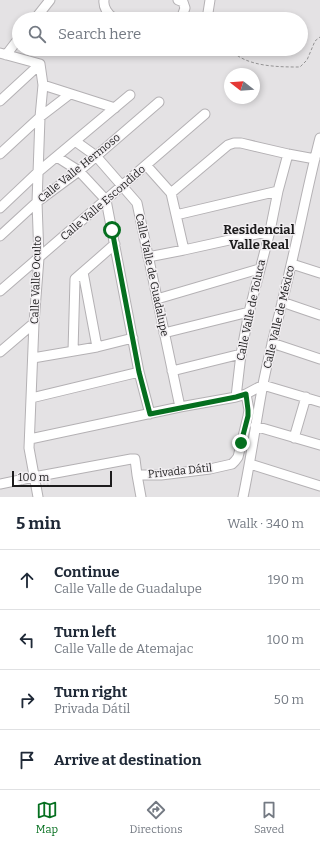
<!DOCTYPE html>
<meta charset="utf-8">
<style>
:root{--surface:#fff;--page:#f6f6f7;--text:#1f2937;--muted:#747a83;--line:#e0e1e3;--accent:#056f1f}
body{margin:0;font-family:Bitter,serif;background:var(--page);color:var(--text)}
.compass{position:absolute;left:224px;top:68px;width:36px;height:36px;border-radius:50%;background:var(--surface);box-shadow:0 2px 6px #0003;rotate:287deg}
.scale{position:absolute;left:12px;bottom:10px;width:100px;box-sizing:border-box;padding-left:4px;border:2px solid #1d1c1d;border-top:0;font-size:11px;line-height:14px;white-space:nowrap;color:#1d1c1d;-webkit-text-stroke:3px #f2eff2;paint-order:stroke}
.stop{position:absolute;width:12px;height:12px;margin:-9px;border:3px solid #056f1f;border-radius:50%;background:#fff}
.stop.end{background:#056f1f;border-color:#fff;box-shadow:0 1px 4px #0008}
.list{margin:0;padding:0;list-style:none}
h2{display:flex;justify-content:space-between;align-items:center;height:52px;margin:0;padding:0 16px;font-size:17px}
h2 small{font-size:13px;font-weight:400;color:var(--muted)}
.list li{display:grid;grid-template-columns:26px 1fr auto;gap:12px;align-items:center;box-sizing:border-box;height:60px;padding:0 16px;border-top:1px solid var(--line)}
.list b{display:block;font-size:15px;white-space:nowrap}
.list p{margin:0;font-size:13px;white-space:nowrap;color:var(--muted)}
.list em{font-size:13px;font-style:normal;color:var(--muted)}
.icon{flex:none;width:22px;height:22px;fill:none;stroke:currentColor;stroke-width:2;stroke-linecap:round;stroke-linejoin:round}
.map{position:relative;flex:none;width:320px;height:497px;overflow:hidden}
.search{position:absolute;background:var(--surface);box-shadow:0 2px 6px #0003;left:12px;right:12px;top:12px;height:44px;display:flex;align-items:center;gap:10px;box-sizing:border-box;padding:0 14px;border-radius:22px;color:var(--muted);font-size:15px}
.sheet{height:292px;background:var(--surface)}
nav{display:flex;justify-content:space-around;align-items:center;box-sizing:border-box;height:56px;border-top:1px solid var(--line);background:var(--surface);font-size:11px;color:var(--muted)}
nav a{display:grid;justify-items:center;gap:2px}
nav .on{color:var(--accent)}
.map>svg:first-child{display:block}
</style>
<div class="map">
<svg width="320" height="497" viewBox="0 0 320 497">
<rect width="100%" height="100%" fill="#e4e2e4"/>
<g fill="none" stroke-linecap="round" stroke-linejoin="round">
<!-- minor casing -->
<g stroke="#b4b1b4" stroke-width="11">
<path id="minor" d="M 104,0 C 103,7 108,15 114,18 C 117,19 119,18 122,18
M 178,0 L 183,2 L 185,8 L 181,19
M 35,19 L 50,0
M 207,19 L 210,0
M 0,53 L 40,64
M 6,55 L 19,38
M 43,85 L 115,108
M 0,101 L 40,64
M 75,141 L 96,156 L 137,203 L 180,407
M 0,154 L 40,117 L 70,94
M 57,157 L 79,171 L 106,200 L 139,372 L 150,414
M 146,165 L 171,193 L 184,250
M 171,193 L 228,145 L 234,143 L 241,143 L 288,154 L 315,159
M 0,208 L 38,172 L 130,95
M 176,215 L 278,191
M 0,236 L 37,202 L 79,171 L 159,102
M 148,257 L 184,250 L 270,231
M 292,264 L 320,273
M 83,272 L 97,347
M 0,291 L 205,114
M 157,299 L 259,269
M 282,302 L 320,315
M 164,333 L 249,312
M 272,343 L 320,359
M 73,351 L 75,279 L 115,244
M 0,352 L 34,323
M 33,358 L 97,347 L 133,338
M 172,371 L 241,354
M 236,397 L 241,354 L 249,312 L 270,231 L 278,191 L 288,154
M 31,398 L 139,372
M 255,426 L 320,445
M 294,438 L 306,397
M 30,439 L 180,407 L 236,397 L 246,394 L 263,385 L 320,402
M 250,464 L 320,486
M 137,475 L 141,497
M 0,484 L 34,477 L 131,459 L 135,459 L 137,475 L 161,475 L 210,469 L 232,464 L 235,461 L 238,457 L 248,416 L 249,410 L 246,394
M 38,497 L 29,448 L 34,323 L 39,258 L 37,202 L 40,117 L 43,85 L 40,64
M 243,497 C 251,459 256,421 263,384 C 271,344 282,305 291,265 C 301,223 309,180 320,138"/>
</g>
<!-- path -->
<path stroke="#949394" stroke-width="1" stroke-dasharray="3 2" stroke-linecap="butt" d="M 230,49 C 245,67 279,67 300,67 L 307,60 L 315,41 L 320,37"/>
<!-- minor -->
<use href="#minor" stroke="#fff" stroke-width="9"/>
</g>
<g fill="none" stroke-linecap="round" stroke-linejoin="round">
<!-- route -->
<path stroke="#056f1f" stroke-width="5" d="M 112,230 L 139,372 L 150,414 L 236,397 L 246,394 L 248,410 L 248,416 L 241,443"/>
</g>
<g text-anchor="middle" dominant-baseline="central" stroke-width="3" stroke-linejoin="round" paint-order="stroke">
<!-- street labels -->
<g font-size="11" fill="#1d1c1d" stroke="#f2eff2">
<text transform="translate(79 168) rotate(-39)">Calle Valle Hermoso</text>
<text transform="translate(103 203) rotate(-41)">Calle Valle Escondido</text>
<text transform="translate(152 275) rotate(78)">Calle Valle de Guadalupe</text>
<text transform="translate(36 280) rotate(-88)">Calle Valle Oculto</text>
<text transform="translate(251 310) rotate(-78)">Calle Valle de Toluca</text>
<text transform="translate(279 317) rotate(-77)">Calle Valle de México</text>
<text transform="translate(180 471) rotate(-6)">Privada Dátil</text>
</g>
<!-- quarter labels -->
<g font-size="13" font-weight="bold" fill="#1d1c1d" stroke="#f2eff2">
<text x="259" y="229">Residencial<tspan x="259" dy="15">Valle Real</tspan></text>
</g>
</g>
</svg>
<svg class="compass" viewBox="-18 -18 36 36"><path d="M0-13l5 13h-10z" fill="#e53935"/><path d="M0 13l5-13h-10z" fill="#747a83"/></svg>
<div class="scale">100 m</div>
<div class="stop" style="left:112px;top:230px"></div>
<div class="stop end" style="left:241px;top:443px"></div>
<div class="search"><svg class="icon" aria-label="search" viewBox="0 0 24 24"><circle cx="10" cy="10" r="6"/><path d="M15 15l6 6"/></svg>Search here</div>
</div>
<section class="sheet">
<h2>5 min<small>Walk · 340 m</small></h2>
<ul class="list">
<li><svg class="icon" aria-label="ahead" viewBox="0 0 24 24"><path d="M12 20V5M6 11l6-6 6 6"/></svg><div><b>Continue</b><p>Calle Valle de Guadalupe</p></div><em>190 m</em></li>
<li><svg class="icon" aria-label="left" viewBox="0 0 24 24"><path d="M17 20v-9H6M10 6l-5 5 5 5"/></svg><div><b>Turn left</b><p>Calle Valle de Atemajac</p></div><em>100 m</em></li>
<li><svg class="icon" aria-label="right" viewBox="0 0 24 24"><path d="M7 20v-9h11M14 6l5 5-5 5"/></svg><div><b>Turn right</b><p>Privada Dátil</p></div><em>50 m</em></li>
<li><svg class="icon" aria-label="arrive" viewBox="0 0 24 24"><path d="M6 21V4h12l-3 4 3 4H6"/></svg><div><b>Arrive at destination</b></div></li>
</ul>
</section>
<nav>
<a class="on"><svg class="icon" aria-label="map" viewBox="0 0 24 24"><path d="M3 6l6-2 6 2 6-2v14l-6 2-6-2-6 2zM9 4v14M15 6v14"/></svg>Map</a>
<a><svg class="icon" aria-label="directions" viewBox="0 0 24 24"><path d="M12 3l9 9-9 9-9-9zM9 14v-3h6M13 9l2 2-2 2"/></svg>Directions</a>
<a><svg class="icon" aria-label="saved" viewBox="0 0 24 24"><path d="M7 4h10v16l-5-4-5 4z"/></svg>Saved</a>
</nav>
